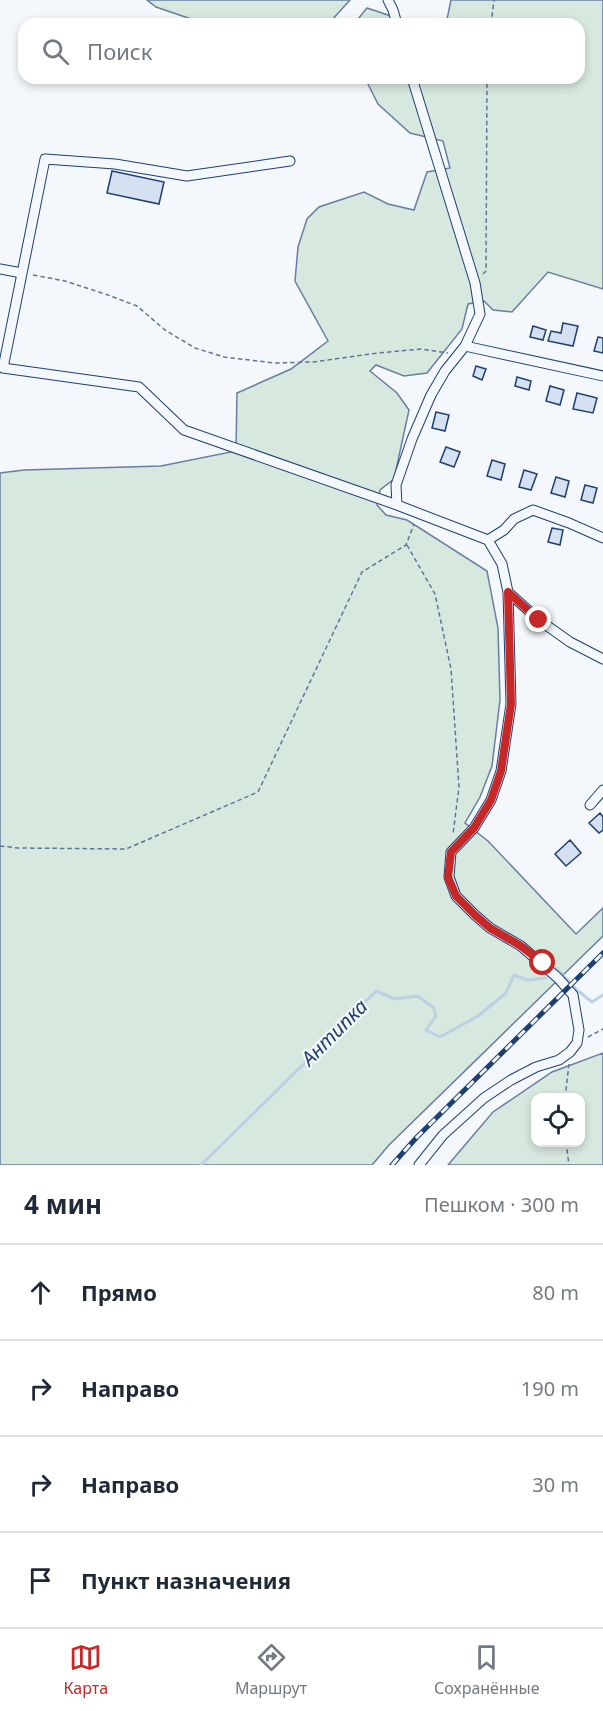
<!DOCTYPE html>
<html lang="ru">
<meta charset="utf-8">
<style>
:root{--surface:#fff;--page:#f2f2f3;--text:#1f2937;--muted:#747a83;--line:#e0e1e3;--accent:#c62828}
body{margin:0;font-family:"Noto Sans",sans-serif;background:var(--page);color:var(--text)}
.controls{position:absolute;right:18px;bottom:18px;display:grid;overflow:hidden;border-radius:12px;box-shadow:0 3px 9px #0003}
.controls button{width:54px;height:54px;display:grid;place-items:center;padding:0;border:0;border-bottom:2px solid var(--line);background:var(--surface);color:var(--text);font:30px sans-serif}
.stop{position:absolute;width:18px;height:18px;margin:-14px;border:4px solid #c62828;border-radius:50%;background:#fff}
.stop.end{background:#c62828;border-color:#fff;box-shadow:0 2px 6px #0008}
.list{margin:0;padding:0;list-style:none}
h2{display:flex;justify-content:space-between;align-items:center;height:78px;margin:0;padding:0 24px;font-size:26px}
h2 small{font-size:20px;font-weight:400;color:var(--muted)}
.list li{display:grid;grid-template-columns:39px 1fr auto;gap:18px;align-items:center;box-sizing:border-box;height:96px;padding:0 24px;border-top:2px solid var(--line)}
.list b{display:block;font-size:22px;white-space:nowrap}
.list em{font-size:20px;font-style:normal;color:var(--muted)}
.icon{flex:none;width:33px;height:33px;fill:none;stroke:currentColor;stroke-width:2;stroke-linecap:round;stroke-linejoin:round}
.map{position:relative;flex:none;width:603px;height:1165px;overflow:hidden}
.search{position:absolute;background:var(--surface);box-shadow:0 3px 9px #0003;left:18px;right:18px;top:18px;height:66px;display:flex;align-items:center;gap:15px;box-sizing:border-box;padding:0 21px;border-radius:18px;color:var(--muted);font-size:22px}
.sheet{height:462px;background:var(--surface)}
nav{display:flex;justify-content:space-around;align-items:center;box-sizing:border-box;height:84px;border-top:2px solid var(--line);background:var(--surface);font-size:16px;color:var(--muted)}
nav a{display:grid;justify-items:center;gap:3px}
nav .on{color:var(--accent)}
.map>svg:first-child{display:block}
</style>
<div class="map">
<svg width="603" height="1165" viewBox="0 0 603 1165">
<rect width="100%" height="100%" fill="#f4f7fb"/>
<!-- green -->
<path fill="#d7e8df" stroke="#687fa3" stroke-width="1.5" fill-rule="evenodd" d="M 147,0 L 350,0 L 331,21 L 306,24 L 285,24 L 252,19 L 197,21 L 156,7 Z
M 451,0 L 603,0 L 603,289 L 548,272 L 512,312 L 493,310 L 484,301 L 468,304 L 462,329 L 427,373 L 404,376 L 376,365 L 370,371 L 397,393 L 409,410 L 394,479 L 380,490 L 377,505 L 386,515 L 407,520 L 487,571 L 498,628 L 500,700 L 492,766 L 480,797 L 465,823 L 488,841 L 576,934 L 603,908 L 603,936 L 389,1145 L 372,1165 L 0,1165 L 0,473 L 24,470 L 161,466 L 236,451 L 237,393 L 291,369 L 328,341 L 295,281 L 298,247 L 307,219 L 319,207 L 364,192 L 388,204 L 414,210 L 427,172 L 450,168 L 443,141 L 410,133 L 378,104 L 365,78 L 579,78 L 579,24 L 446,24 Z
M 367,8 L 400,19 L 404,24 L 354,24 Z
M 603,1053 L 603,1165 L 448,1165 L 493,1112 L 552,1072 ZM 536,1098 L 580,1098 L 580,1142 L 536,1142 Z"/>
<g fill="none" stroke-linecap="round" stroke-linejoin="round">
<!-- stream -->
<path stroke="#bed0e5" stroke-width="3" d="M 556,968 L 577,990 L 592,1002 L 603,995
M 201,1165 L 330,1038 L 376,991 L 395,999 L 417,996 L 433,1007 L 436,1016 L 426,1030 L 440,1037 L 478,1016 L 506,993 L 514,975 L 527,980 L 546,978"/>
</g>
<!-- building -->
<path fill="#d5e0f0" stroke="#1d3f73" stroke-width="1.5" d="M 112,171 L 164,182 L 159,204 L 107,193 Z
M 563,323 L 578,326 L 573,346 L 548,341 L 551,331 L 561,333 Z
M 533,326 L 546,330 L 543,340 L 530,337 Z
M 598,337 L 603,338 L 603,353 L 594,351 Z
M 476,366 L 486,369 L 482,380 L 473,376 Z
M 517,377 L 531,381 L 529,390 L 515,386 Z
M 550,386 L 564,390 L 560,405 L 546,401 Z
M 577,393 L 597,398 L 593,413 L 573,409 Z
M 436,412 L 449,415 L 445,431 L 432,428 Z
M 446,447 L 460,452 L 454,467 L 440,462 Z
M 492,460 L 505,464 L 501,480 L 487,476 Z
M 524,470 L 537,474 L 531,490 L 519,487 Z
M 556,477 L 569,481 L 565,497 L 551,493 Z
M 585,485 L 597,488 L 593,503 L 581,500 Z
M 552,528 L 563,530 L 560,545 L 548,542 Z
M 600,813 L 603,817 L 603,830 L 599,833 L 589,823 Z
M 570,840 L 581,853 L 566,866 L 555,854 Z"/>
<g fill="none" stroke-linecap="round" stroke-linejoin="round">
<!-- minor casing -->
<g stroke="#1d3f73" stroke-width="11">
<path id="minor" d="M 388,0 L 393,10 L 397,24
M 290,161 L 187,176 L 115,164 L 45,159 L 3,368 L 139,387 L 184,430 L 397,505 L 488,540 L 502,564 L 508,592 L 511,704 L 501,771 L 491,800 L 474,828 L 451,852 L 449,877 L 456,896 L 475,915 L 490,928 L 521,946 L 558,978 L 573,995 L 579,1030 L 577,1043 L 570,1052 L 559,1060 L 536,1067 L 511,1080 L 484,1098 L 443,1135 L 419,1165
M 0,269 L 22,273
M 465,346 L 603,376
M 397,505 L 396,485 L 412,439 L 431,395 L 445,371 L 465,346 L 480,314 L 475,283 L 412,78
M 488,540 L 504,530 L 514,519 L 533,510 L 569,523 L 603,538
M 508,592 L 539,620 L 570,642 L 603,659
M 590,805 L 603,790"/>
</g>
<!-- path -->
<path stroke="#5e769c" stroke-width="1.5" stroke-dasharray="4.5 3" stroke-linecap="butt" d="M 491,24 L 494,0
M 483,274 L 486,271 L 487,78
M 33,275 L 65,281 L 108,295 L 137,306 L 165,330 L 195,348 L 224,357 L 275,363 L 313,362 L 378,353 L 421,349 L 448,353
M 407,545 L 435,594 L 451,669 L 459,787 L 453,834
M 0,846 L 18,848 L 126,849 L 258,792 L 362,572 L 406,545 L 414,524
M 588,1037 L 603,1029
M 565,1098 L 569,1064
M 566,1142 L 569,1165"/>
<!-- minor -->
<use href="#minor" stroke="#f4f7fb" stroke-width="9"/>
<!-- rail casing -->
<g stroke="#1d3f73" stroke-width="5">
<path id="rail" d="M 392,1165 L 417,1137 L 603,953"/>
</g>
<!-- rail -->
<use href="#rail" stroke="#f4f7fb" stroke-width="3" stroke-dasharray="9" stroke-linecap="butt"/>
</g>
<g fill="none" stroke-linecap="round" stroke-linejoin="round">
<!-- route -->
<path stroke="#c62828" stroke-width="8" d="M 539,620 L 508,592 L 511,704 L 501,771 L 491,800 L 474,828 L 451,852 L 448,877 L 456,896 L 475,915 L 490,928 L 521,946 L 543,963"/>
</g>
<g text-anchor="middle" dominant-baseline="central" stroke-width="4.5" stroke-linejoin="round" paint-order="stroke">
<!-- water labels -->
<g font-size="20" font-style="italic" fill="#1d3f73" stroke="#f4f7fb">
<text transform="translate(334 1032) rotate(-45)">Антипка</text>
</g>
</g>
</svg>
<div class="controls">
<button><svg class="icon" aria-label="locate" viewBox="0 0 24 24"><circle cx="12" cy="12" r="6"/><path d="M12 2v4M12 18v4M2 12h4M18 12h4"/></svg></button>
</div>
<div class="stop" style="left:543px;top:963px"></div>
<div class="stop end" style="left:539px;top:620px"></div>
<div class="search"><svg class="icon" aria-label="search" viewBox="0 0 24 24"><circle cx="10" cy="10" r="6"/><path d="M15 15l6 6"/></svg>Поиск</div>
</div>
<section class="sheet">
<h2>4 мин<small>Пешком · 300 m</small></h2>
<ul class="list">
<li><svg class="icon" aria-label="ahead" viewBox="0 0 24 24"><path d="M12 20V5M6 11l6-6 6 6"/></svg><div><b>Прямо</b></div><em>80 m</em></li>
<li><svg class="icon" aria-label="right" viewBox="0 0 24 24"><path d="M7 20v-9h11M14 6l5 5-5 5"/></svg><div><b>Направо</b></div><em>190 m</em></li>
<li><svg class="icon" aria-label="right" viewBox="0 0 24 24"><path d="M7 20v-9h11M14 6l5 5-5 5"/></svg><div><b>Направо</b></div><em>30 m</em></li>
<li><svg class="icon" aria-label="arrive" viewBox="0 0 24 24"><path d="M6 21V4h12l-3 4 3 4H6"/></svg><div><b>Пункт назначения</b></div></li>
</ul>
</section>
<nav>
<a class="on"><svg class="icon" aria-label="map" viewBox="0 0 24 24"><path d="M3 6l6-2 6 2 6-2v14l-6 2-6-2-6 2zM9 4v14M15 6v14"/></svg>Карта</a>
<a><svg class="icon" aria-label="directions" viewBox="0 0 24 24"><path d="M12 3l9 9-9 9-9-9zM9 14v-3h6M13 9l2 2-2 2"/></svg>Маршрут</a>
<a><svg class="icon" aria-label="saved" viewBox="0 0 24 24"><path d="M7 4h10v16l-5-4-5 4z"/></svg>Сохранённые</a>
</nav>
